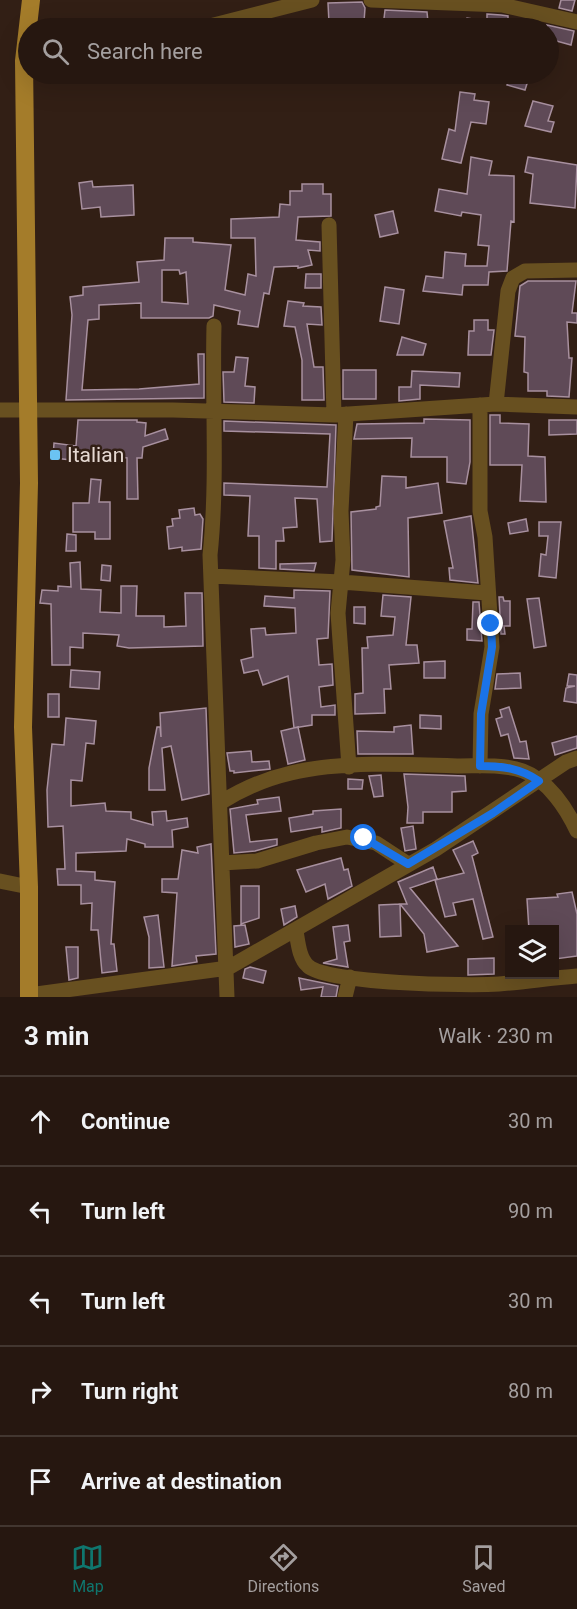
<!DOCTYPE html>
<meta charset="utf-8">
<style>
:root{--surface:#261710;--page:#2e2019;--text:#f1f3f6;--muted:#a49f9f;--line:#423630;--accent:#0f766e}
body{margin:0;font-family:Roboto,sans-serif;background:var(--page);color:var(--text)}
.controls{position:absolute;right:18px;bottom:18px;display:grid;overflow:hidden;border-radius:0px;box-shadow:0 6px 24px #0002}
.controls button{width:54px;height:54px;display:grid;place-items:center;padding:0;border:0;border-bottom:2px solid var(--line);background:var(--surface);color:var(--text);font:30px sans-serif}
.stop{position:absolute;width:18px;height:18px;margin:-14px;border:4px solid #1a73e8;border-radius:50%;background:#fff}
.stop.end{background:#1a73e8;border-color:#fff;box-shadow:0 2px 6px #0008}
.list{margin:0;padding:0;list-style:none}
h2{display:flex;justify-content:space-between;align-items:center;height:78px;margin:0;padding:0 24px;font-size:26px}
h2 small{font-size:20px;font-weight:400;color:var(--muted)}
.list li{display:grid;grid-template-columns:39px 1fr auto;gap:18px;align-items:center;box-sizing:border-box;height:90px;padding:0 24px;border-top:2px solid var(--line)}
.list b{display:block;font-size:22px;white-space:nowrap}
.list em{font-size:20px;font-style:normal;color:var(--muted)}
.icon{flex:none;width:33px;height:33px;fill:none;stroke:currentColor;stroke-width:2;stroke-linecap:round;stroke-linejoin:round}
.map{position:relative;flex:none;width:577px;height:997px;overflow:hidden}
.search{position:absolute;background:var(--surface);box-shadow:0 6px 24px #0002;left:18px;right:18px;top:18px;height:66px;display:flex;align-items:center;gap:15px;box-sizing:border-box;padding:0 21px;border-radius:33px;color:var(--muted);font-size:22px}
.sheet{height:528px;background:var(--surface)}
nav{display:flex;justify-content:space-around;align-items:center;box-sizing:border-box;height:84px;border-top:2px solid var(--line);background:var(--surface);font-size:16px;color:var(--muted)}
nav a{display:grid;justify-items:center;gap:3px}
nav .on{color:var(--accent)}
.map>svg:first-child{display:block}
</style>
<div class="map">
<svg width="577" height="997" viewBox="0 0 577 997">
<rect width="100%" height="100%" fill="#321f15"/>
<!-- building -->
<path fill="#5f4a57" stroke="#a8909f" stroke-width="1.5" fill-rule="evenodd" d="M 561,0 L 575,0 L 572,11 L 559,8 Z
M 362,2 L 365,8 L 364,22 L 350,25 L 349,21 L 329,23 L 328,3 Z
M 385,10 L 427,12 L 428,22 L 399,22 L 399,28 L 383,27 Z
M 487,14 L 501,15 L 508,16 L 508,19 L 532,24 L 531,28 L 465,28 L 467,18 L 487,21 Z
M 547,25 L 574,31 L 571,45 L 549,39 Z
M 510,74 L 530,74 L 525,90 L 507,85 Z
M 460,92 L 475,94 L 474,100 L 489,102 L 486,124 L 471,122 L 461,163 L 442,159 L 449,129 L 455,131 Z
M 533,101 L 553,106 L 548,121 L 554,122 L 551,132 L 525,126 Z
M 471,157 L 492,161 L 489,175 L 514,176 L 514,222 L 511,221 L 507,271 L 489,272 L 488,285 L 463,285 L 462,295 L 423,291 L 426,276 L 443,278 L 445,252 L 466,254 L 465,266 L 487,266 L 489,246 L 478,245 L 481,215 L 462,212 L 461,216 L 435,211 L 439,189 L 467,194 Z
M 528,157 L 577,165 L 575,208 L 530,203 L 533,174 L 525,172 Z
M 92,181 L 93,187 L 133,185 L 134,215 L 101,217 L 100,207 L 82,209 L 79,183 Z
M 302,184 L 323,184 L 323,194 L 331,194 L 331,216 L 298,217 L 296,240 L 320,242 L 320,251 L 308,250 L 312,265 L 298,268 L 298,266 L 274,267 L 269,294 L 264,293 L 258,327 L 238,324 L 240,311 L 214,305 L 213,316 L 209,318 L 141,318 L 141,303 L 99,305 L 99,319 L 88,320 L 82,390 L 139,389 L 199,384 L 198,354 L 204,354 L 204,398 L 66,400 L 72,315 L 70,297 L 83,295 L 83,287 L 139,282 L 137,262 L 164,260 L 165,238 L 193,238 L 193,242 L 231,245 L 225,290 L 245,295 L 248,274 L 256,276 L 255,238 L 231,238 L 231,219 L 279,217 L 280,204 L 290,205 L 290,191 L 302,191 ZM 162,270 L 179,270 L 180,274 L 186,272 L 188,304 L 162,302 Z
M 393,211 L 398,233 L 380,237 L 375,215 Z
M 306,274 L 321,274 L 321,288 L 305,288 Z
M 528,281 L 576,281 L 572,313 L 577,313 L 577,323 L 567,322 L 569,358 L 572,358 L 569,397 L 547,396 L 547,391 L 528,391 L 528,373 L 524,372 L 525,337 L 515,336 L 520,286 Z
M 385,287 L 404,290 L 399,324 L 380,321 Z
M 288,301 L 304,303 L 303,306 L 321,307 L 322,325 L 307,324 L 314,367 L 323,367 L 324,400 L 302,400 L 302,360 L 295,327 L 284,326 Z
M 474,320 L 488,320 L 488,330 L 494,330 L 491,355 L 468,355 L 469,331 L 474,331 Z
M 402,337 L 426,344 L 423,355 L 397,355 Z
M 236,357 L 248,358 L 245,386 L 255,387 L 254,403 L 224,402 L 223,372 L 234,372 Z
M 343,370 L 376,370 L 376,399 L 343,399 Z
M 412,371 L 460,373 L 459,387 L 420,385 L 420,399 L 399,401 L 399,387 L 411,387 Z
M 490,415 L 500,415 L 500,423 L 529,424 L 528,456 L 545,457 L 546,502 L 520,501 L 522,465 L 490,465 Z
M 424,419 L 470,420 L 470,462 L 466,484 L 447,482 L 447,457 L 411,457 L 412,438 L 354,439 L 357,424 L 424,423 Z
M 78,420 L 137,420 L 137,422 L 146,423 L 145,436 L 165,429 L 168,439 L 143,447 L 142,458 L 137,458 L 138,499 L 127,499 L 127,458 L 92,453 L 91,462 L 53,458 L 54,443 L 76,446 Z
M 549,420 L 577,420 L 577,434 L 549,435 Z
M 224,421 L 336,425 L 332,541 L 320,542 L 317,499 L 295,498 L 297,527 L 283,528 L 284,541 L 276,541 L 276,569 L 259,568 L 259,536 L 248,536 L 250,496 L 224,495 L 224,483 L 327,487 L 330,434 L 224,431 Z
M 382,476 L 406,477 L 406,488 L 438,483 L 442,513 L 408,518 L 409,577 L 352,570 L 351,512 L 376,509 L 376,507 L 380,506 Z
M 91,479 L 101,480 L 99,502 L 110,502 L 110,539 L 95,539 L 95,532 L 73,532 L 73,503 L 89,503 Z
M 194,508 L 195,515 L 200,514 L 203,519 L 201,549 L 182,551 L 182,547 L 169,549 L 167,527 L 173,526 L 172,519 L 180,518 L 179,510 Z
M 471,516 L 478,583 L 450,580 L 449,568 L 453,568 L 444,521 Z
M 526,519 L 528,531 L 510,534 L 508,523 Z
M 539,522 L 561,522 L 556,578 L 539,576 L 541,554 L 546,555 L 548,536 L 539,536 Z
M 67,534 L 76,535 L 76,551 L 66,551 Z
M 80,562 L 81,589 L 101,590 L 100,612 L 121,613 L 121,586 L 137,586 L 136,616 L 164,616 L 164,627 L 186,626 L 185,593 L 202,593 L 203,646 L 129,648 L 117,646 L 119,635 L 83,633 L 83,648 L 70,647 L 70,665 L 52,665 L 51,604 L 40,603 L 42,590 L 58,591 L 58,586 L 71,587 L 70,563 Z
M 316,563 L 314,571 L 280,569 L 280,564 Z
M 102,565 L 111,566 L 110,581 L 101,580 Z
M 294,590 L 330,591 L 328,638 L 317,639 L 319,665 L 332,664 L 333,685 L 319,687 L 321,707 L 335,705 L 335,715 L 312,715 L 312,725 L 294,728 L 288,676 L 263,685 L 258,670 L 244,673 L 241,660 L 253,657 L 251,629 L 265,628 L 266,635 L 296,633 L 295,608 L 264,606 L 265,596 L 294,598 Z
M 383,595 L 411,597 L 406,645 L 417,645 L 419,663 L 389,665 L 391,689 L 384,689 L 385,713 L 355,714 L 355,694 L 363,693 L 362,648 L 368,648 L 367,637 L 393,635 L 395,617 L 381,616 Z
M 499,597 L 503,597 L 504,601 L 510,601 L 510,626 L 504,626 L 505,634 L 501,634 Z
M 539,598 L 546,646 L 534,648 L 527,599 Z
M 473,602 L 479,602 L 482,641 L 467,640 L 467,629 L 472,629 Z
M 354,607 L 365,607 L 365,624 L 354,623 Z
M 445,661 L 445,678 L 424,678 L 424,662 Z
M 71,670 L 100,672 L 99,689 L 70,687 Z
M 520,673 L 521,688 L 495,689 L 497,674 Z
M 569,674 L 577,675 L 577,703 L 564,701 L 566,688 L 575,686 L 567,686 Z
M 48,694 L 59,694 L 59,717 L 48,717 Z
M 509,707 L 520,742 L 526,741 L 529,759 L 514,758 L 508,734 L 501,736 L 496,719 L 502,717 L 500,710 Z
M 206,708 L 209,794 L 182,800 L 171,746 L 162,748 L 165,790 L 149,790 L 149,768 L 157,727 L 160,727 L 161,737 L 160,713 Z
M 420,715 L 441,716 L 441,729 L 420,728 Z
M 66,718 L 96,721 L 94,744 L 86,743 L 82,781 L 71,780 L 71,806 L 105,803 L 106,811 L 131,812 L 131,819 L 153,825 L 152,812 L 166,811 L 167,821 L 187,818 L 188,827 L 172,830 L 173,847 L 145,847 L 145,844 L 127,839 L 126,851 L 76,853 L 76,871 L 95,872 L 95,880 L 115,882 L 111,944 L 114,944 L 117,971 L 102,973 L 98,930 L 91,930 L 92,903 L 81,904 L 81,885 L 58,885 L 57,869 L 65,869 L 63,826 L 48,827 L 47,790 L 52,744 L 64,745 Z
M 411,725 L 413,754 L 358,754 L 357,731 L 394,732 L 394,727 Z
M 298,727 L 305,760 L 288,764 L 281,731 Z
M 577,736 L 577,748 L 555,755 L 552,743 Z
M 251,751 L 252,762 L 269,761 L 270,769 L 234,773 L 234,771 L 230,771 L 227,753 Z
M 404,774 L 465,776 L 466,791 L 452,792 L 452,812 L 423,812 L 423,823 L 407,823 L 408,807 Z
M 381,775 L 383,796 L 374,797 L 369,776 Z
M 348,779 L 363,780 L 362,789 L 348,789 Z
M 279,797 L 281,811 L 246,815 L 250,842 L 277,839 L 277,845 L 255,851 L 234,853 L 230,809 L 258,804 L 257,800 Z
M 341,809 L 341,828 L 322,832 L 322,827 L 291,832 L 289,818 L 313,814 L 313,811 Z
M 413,826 L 416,849 L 405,851 L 401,828 Z
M 473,841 L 478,853 L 472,856 L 493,937 L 483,939 L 473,899 L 453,903 L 456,915 L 445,917 L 435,880 L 464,873 L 453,850 Z
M 211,844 L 216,954 L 196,956 L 197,962 L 172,966 L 177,893 L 162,892 L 162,879 L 178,879 L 182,850 L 198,853 L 197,847 Z
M 341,858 L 344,870 L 348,869 L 352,886 L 328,899 L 325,884 L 306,892 L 297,870 Z
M 433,867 L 437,879 L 410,888 L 458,946 L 427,952 L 424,934 L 400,904 L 407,904 L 398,882 Z
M 241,886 L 259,886 L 259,918 L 241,924 Z
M 572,892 L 577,914 L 577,956 L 555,959 L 555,930 L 529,930 L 527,899 L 558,897 L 557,894 Z
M 400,904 L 401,936 L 380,937 L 379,905 Z
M 295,906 L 297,917 L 284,925 L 281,909 Z
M 158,915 L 164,967 L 149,968 L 149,937 L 144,917 Z
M 245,925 L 249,944 L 235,947 L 234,926 Z
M 348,925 L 350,941 L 344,942 L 348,967 L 323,963 L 337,959 L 333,927 Z
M 66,947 L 78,947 L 78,978 L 69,980 Z
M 494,958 L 494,974 L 468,975 L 468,959 Z
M 250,967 L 266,971 L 263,983 L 243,978 L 245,969 Z
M 299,978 L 338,986 L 336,997 L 321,997 L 323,987 L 301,990 Z"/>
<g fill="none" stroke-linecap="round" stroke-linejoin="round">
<!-- street -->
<path stroke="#685020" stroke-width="15" d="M 371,0 L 502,5 L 577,22
M 202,28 L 312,0
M 329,225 L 334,415
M 214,326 C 212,402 218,479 210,555 L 227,997
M 496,404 L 508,291 L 513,278 L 525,271 L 577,270
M 0,410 L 173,410 L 334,415 L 496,404 L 577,407
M 346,414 L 341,511 L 343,560 L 338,613 L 349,767
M 211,576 L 341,582 L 487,593
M 480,766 L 481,714 L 492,647 L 485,537 L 480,511 L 480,405
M 220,803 C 242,789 265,779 291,773 C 339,761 409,764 460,766 C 481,766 503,764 523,771 C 548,780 567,809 577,831
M 222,863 L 257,861 L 316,843 L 347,837 L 376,843 L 408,864
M 0,881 L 29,887
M 296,931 C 298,942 299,958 308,966 C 327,984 469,986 499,984 C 525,982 551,978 577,976
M 29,995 L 228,968 L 436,849 L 566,762 L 577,758
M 345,997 L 350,977"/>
<!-- primary -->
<path stroke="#a47c2a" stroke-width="18" d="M 29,997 L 29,887 L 23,727 L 29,483 L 24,61 L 31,0"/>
</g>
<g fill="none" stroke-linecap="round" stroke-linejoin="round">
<!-- route -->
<path stroke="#1a73e8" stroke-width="8" d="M 364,838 L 408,864 L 493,813 L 539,781 C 520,768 502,766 480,766 L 481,714 L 492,647 L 491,624"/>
</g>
<!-- markers -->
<rect fill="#6bc3f2" stroke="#321f15" stroke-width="2" x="49" y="449" width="12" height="12" rx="3"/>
<g text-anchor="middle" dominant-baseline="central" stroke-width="5" stroke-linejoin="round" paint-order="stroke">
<!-- poi labels -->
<g font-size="21" fill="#e6d9d2" stroke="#321f15" text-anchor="start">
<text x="67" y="455">Italian</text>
</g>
</g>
</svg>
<div class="controls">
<button><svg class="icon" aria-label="layers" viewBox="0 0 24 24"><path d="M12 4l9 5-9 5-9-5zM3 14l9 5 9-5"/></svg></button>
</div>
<div class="stop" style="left:364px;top:838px"></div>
<div class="stop end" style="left:491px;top:624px"></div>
<div class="search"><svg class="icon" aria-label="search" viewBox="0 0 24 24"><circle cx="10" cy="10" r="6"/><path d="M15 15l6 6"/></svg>Search here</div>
</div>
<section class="sheet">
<h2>3 min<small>Walk · 230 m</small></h2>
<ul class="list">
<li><svg class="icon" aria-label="ahead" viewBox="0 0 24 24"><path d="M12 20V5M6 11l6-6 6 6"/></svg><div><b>Continue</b></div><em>30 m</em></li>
<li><svg class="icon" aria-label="left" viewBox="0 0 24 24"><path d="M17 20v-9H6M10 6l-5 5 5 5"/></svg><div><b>Turn left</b></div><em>90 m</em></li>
<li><svg class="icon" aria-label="left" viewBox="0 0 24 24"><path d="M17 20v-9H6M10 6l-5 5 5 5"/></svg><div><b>Turn left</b></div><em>30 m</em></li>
<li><svg class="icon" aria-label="right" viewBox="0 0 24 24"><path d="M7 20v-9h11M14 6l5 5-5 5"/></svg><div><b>Turn right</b></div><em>80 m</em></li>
<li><svg class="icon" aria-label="arrive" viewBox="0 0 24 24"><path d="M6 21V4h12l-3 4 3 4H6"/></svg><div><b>Arrive at destination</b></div></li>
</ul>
</section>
<nav>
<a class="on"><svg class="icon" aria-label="map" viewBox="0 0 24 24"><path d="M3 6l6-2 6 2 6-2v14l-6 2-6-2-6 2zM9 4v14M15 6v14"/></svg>Map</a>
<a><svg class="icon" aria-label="directions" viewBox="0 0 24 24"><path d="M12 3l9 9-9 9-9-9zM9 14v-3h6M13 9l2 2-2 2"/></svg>Directions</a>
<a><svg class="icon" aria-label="saved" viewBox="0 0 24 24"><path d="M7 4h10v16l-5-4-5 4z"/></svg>Saved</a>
</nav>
